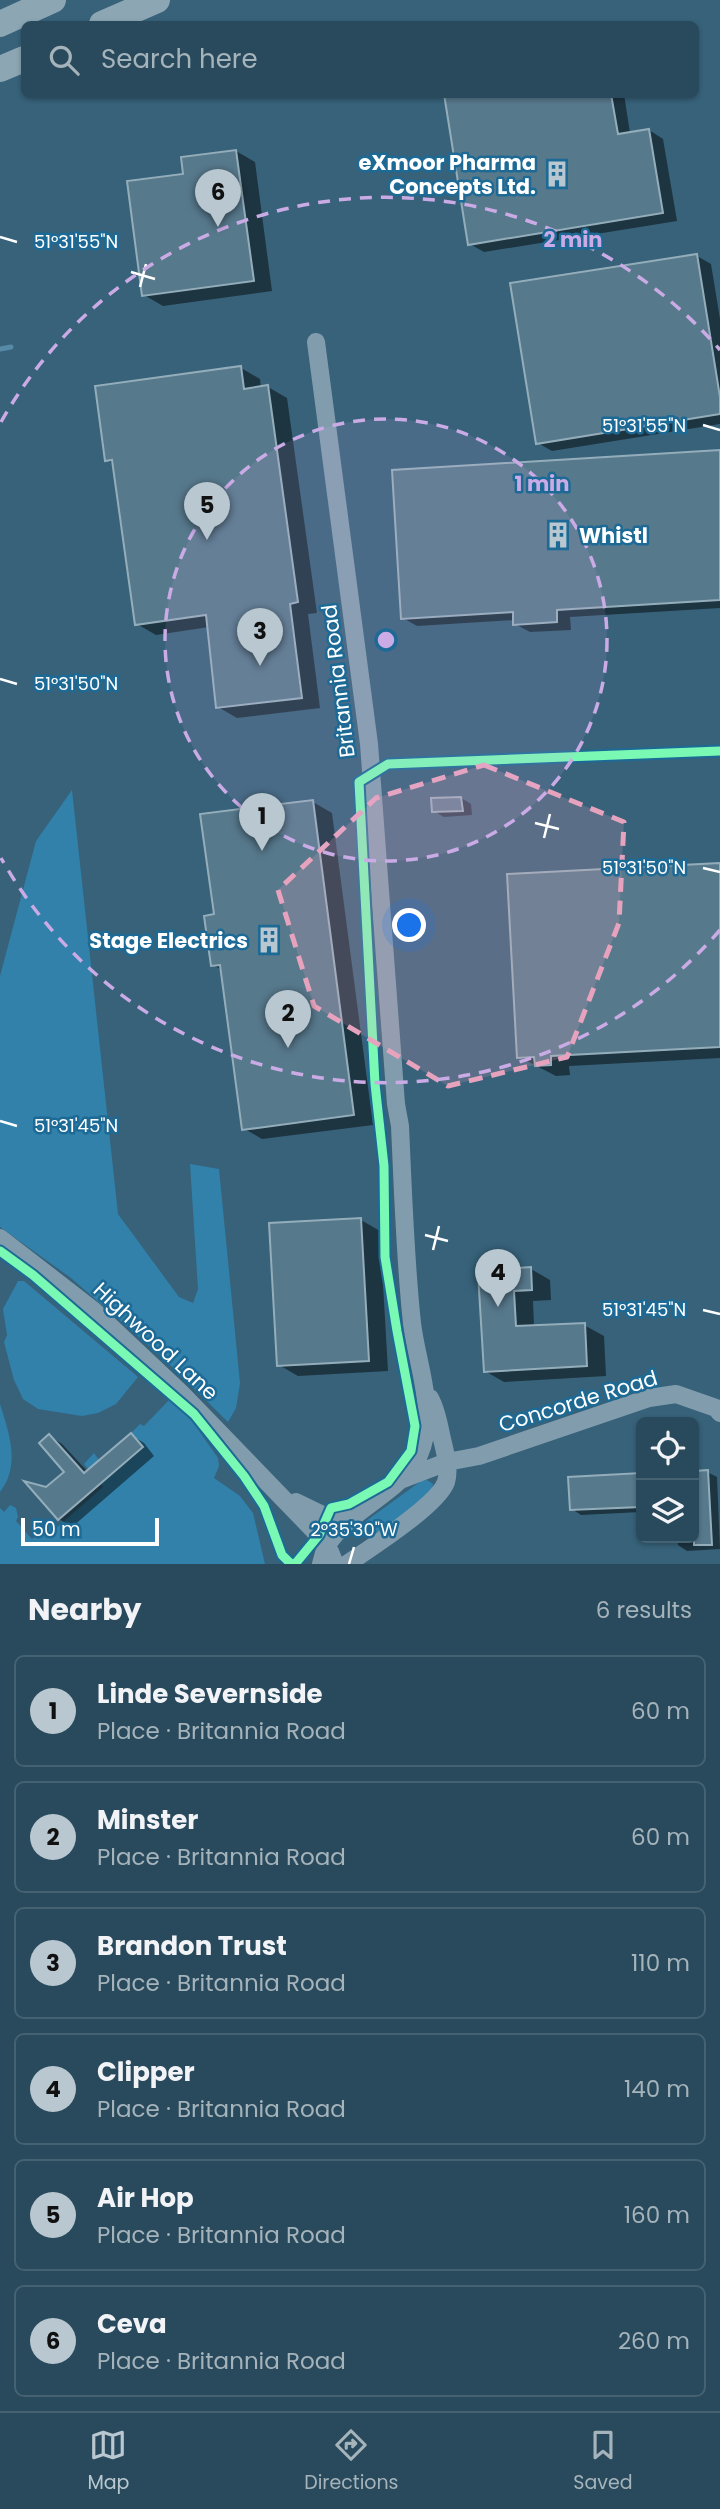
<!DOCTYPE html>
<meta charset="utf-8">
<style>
:root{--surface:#294a5c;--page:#355465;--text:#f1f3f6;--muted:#a5b3bb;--line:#456272;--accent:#b9c8d0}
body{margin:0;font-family:Poppins,sans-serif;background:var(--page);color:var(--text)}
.controls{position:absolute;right:21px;bottom:21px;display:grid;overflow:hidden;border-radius:10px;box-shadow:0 2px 5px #0004}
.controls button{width:63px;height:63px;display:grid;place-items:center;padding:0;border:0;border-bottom:2px solid var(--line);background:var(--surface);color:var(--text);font:35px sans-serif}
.scale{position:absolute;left:21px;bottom:18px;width:138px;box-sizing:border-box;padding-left:7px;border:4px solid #fff;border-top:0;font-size:19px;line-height:24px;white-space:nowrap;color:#fff;-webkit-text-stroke:5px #1c6a95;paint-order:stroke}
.you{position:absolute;left:410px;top:926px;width:24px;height:24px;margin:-18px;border:5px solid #fff;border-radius:50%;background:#1a73e8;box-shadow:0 0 0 10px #1a73e833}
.badge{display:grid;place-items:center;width:46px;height:46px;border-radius:50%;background:var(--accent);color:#111;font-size:23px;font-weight:700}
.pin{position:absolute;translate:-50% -58px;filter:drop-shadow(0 2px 4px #0008)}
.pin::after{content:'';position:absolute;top:37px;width:24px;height:21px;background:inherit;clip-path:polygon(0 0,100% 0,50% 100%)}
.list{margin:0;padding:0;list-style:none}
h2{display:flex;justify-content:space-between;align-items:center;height:91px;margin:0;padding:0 28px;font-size:30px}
h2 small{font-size:23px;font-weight:400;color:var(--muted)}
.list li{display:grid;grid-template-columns:46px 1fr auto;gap:21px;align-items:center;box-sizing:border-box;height:112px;margin:0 14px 14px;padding:0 14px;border:2px solid var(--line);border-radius:10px}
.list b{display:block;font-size:26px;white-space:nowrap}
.list p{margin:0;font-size:23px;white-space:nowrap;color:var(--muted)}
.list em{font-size:23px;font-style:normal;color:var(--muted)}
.icon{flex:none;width:38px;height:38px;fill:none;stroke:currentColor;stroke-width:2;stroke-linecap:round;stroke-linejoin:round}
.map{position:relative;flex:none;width:720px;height:1564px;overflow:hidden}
.search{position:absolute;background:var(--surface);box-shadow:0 2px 5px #0004;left:21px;right:21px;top:21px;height:77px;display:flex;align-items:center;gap:18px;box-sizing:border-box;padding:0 24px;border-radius:10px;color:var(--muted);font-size:26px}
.sheet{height:847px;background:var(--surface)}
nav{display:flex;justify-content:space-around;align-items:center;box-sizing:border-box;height:98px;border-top:2px solid var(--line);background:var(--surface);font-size:19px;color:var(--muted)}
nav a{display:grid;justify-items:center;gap:4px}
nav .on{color:var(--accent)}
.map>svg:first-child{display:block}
</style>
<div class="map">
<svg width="720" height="1564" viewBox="0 0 720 1564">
<rect width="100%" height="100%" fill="#37627a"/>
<!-- green -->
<path fill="#3181ab" d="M 72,790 L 118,1214 L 179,1297 L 193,1303 L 198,1289 L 190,1164 L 219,1169 L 240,1383 L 236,1408 L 228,1422 L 162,1357 L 71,1278 L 0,1227 L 0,976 L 36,841 Z
M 18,1281 L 24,1281 L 138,1377 L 116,1404 L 98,1413 L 82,1416 L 38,1409 L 23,1399 L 14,1380 L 4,1342 L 7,1335 L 3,1309 Z
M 169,1400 L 190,1418 L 218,1458 L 219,1466 L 214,1478 L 240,1496 L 253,1513 L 265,1564 L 0,1564 L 0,1508 L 4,1512 L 10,1505 L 16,1508 L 18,1517 L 16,1521 L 32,1539 L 49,1524 L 54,1530 L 103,1487 L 84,1464 L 94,1453 L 99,1460 L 142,1448 L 131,1433 L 140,1424 L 144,1426 Z
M 0,1404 C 9,1433 21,1465 0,1492 Z
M 427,1480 L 433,1484 L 432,1491 L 379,1535 L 366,1521 L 421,1481 Z"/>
<!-- shadow -->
<path fill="#0007" d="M 445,94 L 624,94 L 630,133 L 649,130 L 663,139 L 677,221 L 484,252 L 470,244 Z
M 236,151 L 255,162 L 272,291 L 163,306 L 144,295 L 185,175 Z
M 697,256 L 711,264 L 720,319 L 720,424 L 552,451 L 538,443 Z
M 241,368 L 260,379 L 261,388 L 268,387 L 287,398 L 317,613 L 308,614 L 320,708 L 237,718 L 218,707 L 209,627 L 156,635 L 137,624 L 115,465 L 107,460 Z
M 720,452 L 720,608 L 570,617 L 571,630 L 530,632 L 515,624 L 515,620 L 417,626 L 403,618 Z
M 461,798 L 471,804 L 472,815 L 444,817 L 434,811 Z
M 313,802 L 332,813 L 373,1125 L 262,1139 L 243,1128 L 222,970 L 213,965 L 215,916 Z
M 720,865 L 720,1058 L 569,1066 L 570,1075 L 556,1076 L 519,1057 Z
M 361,1220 L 380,1231 L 388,1371 L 298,1376 L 279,1365 Z
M 531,1269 L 550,1280 L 551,1300 L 533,1301 L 534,1327 L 584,1325 L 604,1336 L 606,1376 L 504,1382 L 485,1371 L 519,1273 Z
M 131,1435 L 144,1443 L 154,1456 L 72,1527 L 59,1519 L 46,1488 L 67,1472 L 49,1436 L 62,1444 L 88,1472 Z
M 694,1472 L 707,1472 L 717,1477 L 720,1549 L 687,1551 L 678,1545 L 677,1538 L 694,1538 Z
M 641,1475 L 641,1512 L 581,1515 L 572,1509 L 570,1479 Z"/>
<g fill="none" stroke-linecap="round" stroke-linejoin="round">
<!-- stream -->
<path stroke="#578aa6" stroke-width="5" d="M 0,349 L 11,347"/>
</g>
<!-- building -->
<path fill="#57798c" stroke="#94adba" stroke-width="2" d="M 444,94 L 611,94 L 618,134 L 649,129 L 663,213 L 468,245 Z
M 236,150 L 254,281 L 142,296 L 127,181 L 183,174 L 181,157 Z
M 697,254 L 720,397 L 720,414 L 536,444 L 510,283 Z
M 241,366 L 244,389 L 268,385 L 298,602 L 290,604 L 302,698 L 216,708 L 206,615 L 135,625 L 112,460 L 105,461 L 95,386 Z
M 720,450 L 720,600 L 557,610 L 557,622 L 513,625 L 513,612 L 401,619 L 392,470 Z
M 461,797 L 463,811 L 432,812 L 431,798 Z
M 313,800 L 354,1115 L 242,1130 L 220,965 L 211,966 L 204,916 L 214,914 L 200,814 Z
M 720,863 L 720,1047 L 551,1056 L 551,1065 L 535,1066 L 534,1057 L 517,1058 L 507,874 Z
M 361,1218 L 369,1361 L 277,1366 L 269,1223 Z
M 531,1267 L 532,1290 L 514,1291 L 516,1326 L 585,1323 L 587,1366 L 484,1372 L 478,1273 L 517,1271 L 517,1268 Z
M 131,1433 L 143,1447 L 58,1520 L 24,1481 L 46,1487 L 64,1472 L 39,1443 L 49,1434 L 84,1473 Z
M 708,1470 L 712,1545 L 694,1545 L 694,1471 Z
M 641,1473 L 641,1507 L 570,1510 L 568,1477 Z"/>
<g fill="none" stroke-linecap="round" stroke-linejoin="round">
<!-- minor -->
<path stroke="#819dad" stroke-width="18" d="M 316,342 L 369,744 L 396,1104 L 400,1126 C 403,1191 405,1258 412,1323 C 417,1366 438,1412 419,1455 C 402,1492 350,1509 328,1544 C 324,1549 323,1558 321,1564
M 0,1238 L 93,1310 L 181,1393 L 327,1544 L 335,1564
M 400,1480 L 447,1462 L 479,1456 L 649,1398 L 676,1394 L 716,1408 L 720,1413
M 296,1502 L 327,1517 L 356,1515
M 347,1564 C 369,1549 438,1505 446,1482 C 450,1469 445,1452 442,1439 C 439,1425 437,1411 430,1398"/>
<!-- highway -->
<path stroke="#8ca6b4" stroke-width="26" d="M 0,24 L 53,0
M 102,24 L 157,0
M 0,69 L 24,59"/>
<!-- cycleway casing -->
<g stroke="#1c6a95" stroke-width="13">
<path id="cycleway" d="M 0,1251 L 33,1275 L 194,1414 L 244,1476 L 264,1506 L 282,1555 L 291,1564
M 295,1564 L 319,1535 L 331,1508 L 349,1504 L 388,1482 L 411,1451 L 415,1426 L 397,1331 L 385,1257 L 384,1166 L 375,1084 L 359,782 L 388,764 L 720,751"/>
</g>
<!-- cycleway -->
<use href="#cycleway" stroke="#7af9b4" stroke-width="9"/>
</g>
<!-- marked area -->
<path fill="#e7a3bd" fill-opacity="0.2" stroke="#e7a3bd" stroke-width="5" stroke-dasharray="14 9" stroke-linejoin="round" d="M 484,765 L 624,822 L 619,923 L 567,1057 L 448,1086 L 314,1006 L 278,890 L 376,798 Z"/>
<!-- ticks -->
<path fill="none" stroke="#fff" stroke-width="2.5" d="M 0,237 L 17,242M 131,272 L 155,279M 140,287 L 146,264M 703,425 L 720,430M 0,679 L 17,684M 535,823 L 559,829M 544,838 L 550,814M 703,868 L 720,872M 0,1121 L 17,1126M 425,1235 L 448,1241M 433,1250 L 439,1226M 703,1310 L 720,1314M 349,1564 L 354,1547"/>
<!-- distance rings -->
<circle cx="386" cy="640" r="221" fill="#caabe5" fill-opacity=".12"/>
<g fill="none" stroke="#caabe5" stroke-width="3.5" stroke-dasharray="12 9">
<circle cx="386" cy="640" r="221"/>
<path d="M720 930A442 442 0 0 1 1 858M1 422A442 442 0 0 1 720 350"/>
</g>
<!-- icons -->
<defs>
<g id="building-bare" transform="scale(2.1)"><path d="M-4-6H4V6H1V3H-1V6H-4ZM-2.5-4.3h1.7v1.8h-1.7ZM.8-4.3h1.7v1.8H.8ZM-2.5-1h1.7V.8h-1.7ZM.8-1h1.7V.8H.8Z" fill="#b9c8d0" stroke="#1c6a95" stroke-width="2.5" paint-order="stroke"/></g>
</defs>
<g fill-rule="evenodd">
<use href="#building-bare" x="557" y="174"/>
<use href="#building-bare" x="558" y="535"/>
<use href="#building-bare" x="269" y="940"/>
</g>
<g text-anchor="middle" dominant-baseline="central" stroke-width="5" stroke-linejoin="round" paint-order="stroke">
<!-- poi labels -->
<g font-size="21" font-weight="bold" fill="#fff" stroke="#1c6a95" text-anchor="end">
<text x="536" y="162">eXmoor Pharma<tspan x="536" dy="24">Concepts Ltd.</tspan></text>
<text x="579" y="535" text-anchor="start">Whistl</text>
<text x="248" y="940">Stage Electrics</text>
</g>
<!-- street labels -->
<g font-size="21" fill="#fff" stroke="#1c6a95">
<text transform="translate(338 681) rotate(-97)">Britannia Road</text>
<text transform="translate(156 1341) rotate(43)">Highwood Lane</text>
<text transform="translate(578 1401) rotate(-17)">Concorde Road</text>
</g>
</g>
<g font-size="18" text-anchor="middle" fill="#fff" stroke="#1c6a95" stroke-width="5" stroke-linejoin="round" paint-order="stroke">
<text x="76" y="248">51°31'55"N</text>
<text x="644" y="432">51°31'55"N</text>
<text x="76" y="690">51°31'50"N</text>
<text x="644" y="874">51°31'50"N</text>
<text x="76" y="1132">51°31'45"N</text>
<text x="644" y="1316">51°31'45"N</text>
<text x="354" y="1536">2°35'30"W</text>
</g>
<circle cx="386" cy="640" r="10" fill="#caabe5" stroke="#1c6a95" stroke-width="3.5"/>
<g font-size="21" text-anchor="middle" font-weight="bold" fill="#caabe5" stroke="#1c6a95" stroke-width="5" stroke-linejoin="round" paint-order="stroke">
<text x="573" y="247">2 min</text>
<text x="542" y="491">1 min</text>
</g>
</svg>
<div class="controls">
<button><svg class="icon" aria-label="locate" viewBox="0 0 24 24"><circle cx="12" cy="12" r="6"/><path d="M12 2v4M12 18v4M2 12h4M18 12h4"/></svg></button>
<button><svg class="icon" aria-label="layers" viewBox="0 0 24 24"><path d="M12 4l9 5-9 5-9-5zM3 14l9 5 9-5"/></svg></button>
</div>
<div class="scale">50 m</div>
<div class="you"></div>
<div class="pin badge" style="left:262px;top:851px">1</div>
<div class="pin badge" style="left:288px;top:1048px">2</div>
<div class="pin badge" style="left:260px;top:666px">3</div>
<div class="pin badge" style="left:498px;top:1307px">4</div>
<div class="pin badge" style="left:207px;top:540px">5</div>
<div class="pin badge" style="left:218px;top:227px">6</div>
<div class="search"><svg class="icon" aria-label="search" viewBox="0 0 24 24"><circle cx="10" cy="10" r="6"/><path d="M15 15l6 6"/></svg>Search here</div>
</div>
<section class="sheet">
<h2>Nearby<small>6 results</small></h2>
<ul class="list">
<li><span class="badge">1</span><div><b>Linde Severnside</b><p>Place · Britannia Road</p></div><em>60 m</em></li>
<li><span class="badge">2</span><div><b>Minster</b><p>Place · Britannia Road</p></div><em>60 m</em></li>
<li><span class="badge">3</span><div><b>Brandon Trust</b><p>Place · Britannia Road</p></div><em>110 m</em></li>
<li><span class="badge">4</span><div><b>Clipper</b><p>Place · Britannia Road</p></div><em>140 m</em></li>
<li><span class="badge">5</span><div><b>Air Hop</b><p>Place · Britannia Road</p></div><em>160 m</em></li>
<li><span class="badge">6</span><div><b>Ceva</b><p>Place · Britannia Road</p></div><em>260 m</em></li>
</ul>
</section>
<nav>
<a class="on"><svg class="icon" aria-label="map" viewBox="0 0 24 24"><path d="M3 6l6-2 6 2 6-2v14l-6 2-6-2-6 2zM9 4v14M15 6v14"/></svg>Map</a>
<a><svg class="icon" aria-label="directions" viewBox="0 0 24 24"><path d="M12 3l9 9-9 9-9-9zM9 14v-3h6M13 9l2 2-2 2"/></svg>Directions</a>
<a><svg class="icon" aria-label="saved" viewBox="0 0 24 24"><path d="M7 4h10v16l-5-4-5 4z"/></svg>Saved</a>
</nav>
